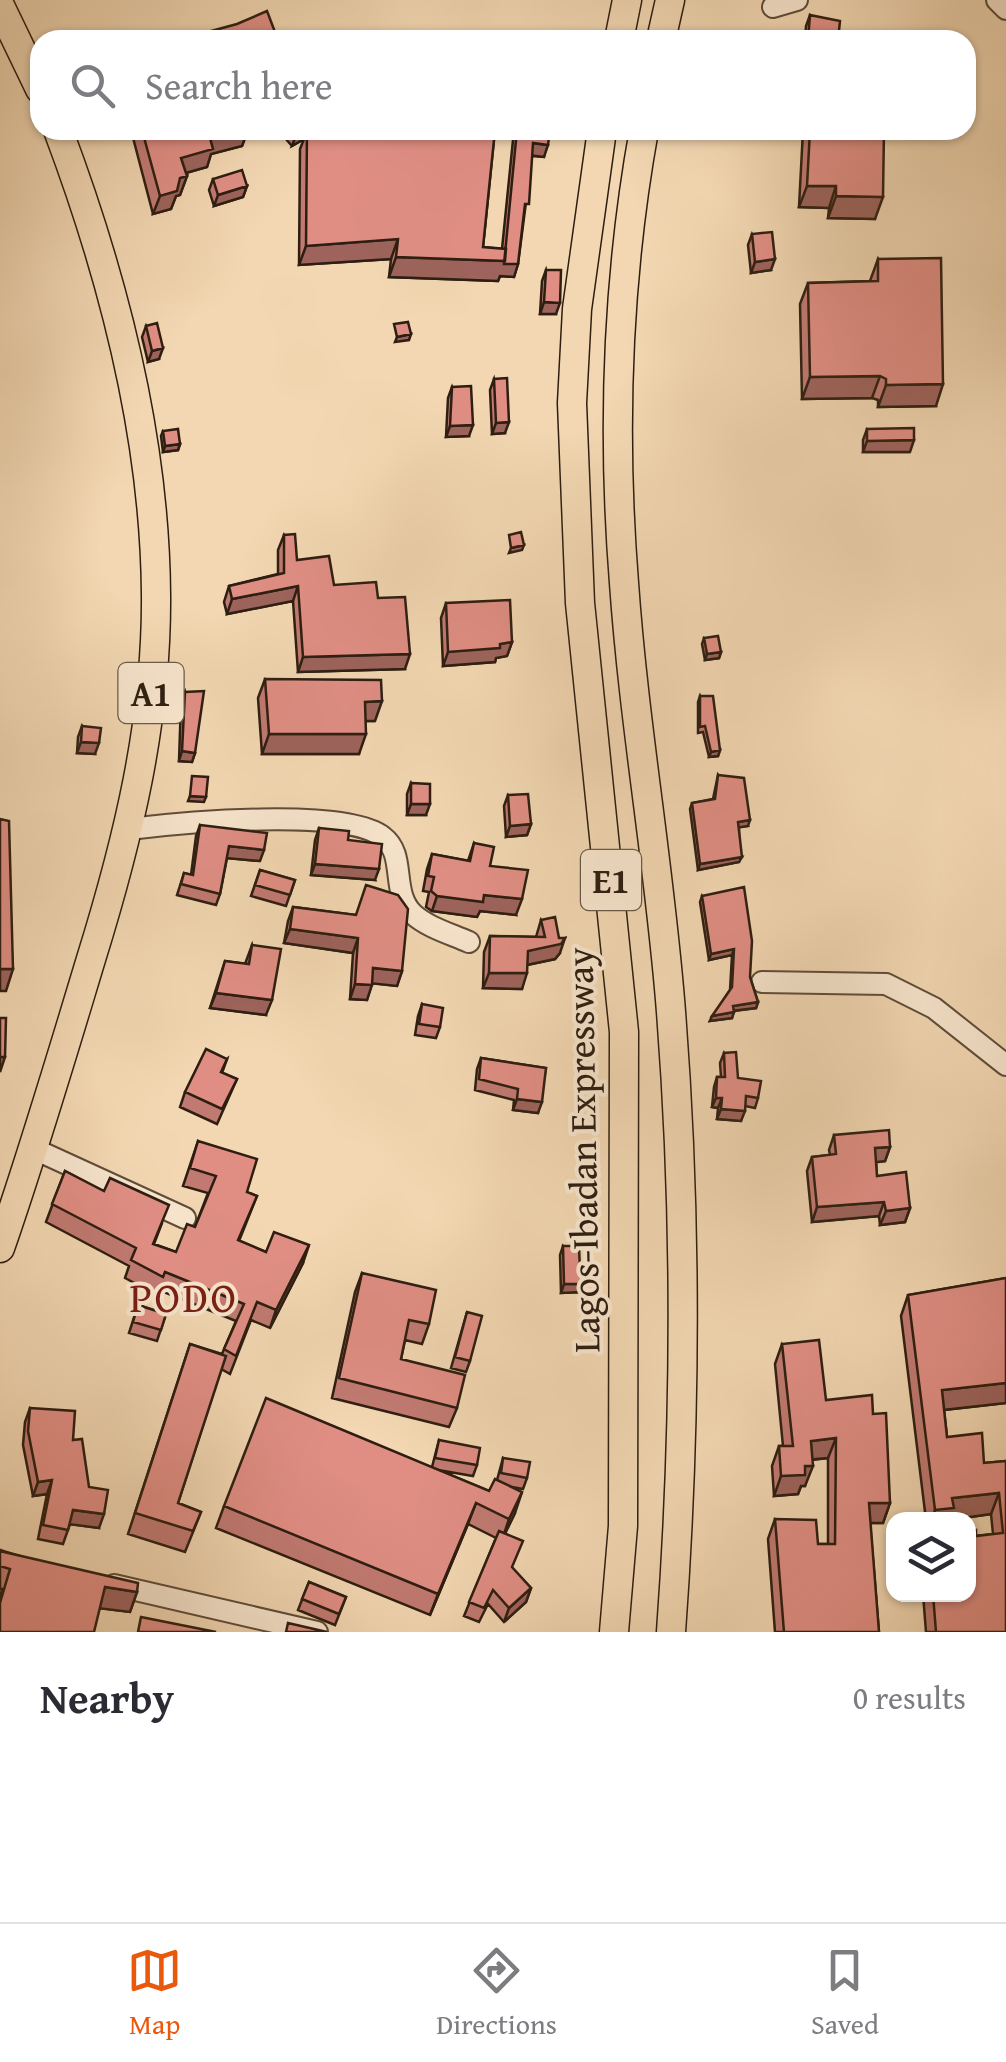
<!DOCTYPE html>
<style>
:root{--surface:#fff;--page:#f7f7f7;--text:#2b2b33;--muted:#7c7c81;--line:#e1e1e2;--accent:#ea580c}
body{margin:0;font-family:"Gentium Book Plus",serif;background:var(--page);color:var(--text)}
.controls{position:absolute;right:30px;bottom:30px;display:grid;overflow:hidden;border-radius:20px;box-shadow:0 2px 8px #0004}
.controls button{width:90px;height:90px;display:grid;place-items:center;padding:0;border:0;border-bottom:2px solid var(--line);background:var(--surface);color:var(--text);font:50px sans-serif}
.list{margin:0;padding:0;list-style:none}
h2{display:flex;justify-content:space-between;align-items:center;height:130px;margin:0;padding:0 40px;font-size:42px}
h2 small{font-size:32px;font-weight:400;color:var(--muted)}
.icon{flex:none;width:55px;height:55px;fill:none;stroke:currentColor;stroke-width:2;stroke-linecap:round;stroke-linejoin:round}
.map{position:relative;flex:none;width:1006px;height:1632px;overflow:hidden}
.search{position:absolute;background:var(--surface);box-shadow:0 2px 8px #0004;left:30px;right:30px;top:30px;height:110px;display:flex;align-items:center;gap:25px;box-sizing:border-box;padding:0 35px;border-radius:30px;color:var(--muted);font-size:38px}
.sheet{height:290px;background:var(--surface)}
nav{display:flex;justify-content:space-around;align-items:center;box-sizing:border-box;height:140px;border-top:2px solid var(--line);background:var(--surface);font-size:28px;color:var(--muted)}
nav a{display:grid;justify-items:center;gap:5px}
nav .on{color:var(--accent)}
.map>svg:first-child{display:block}
</style>
<div class="map">
<svg width="1006" height="1632" viewBox="0 0 1006 1632">
<rect width="100%" height="100%" fill="#f2d7b2"/>
<filter id="stains"><feTurbulence type="fractalNoise" baseFrequency=".002" numOctaves="4"/><feColorMatrix values="0 0 0 0 .2 0 0 0 0 .09 0 0 0 0 .02 0 0 0 .5 -.17"/></filter>
<radialGradient id="worn" r=".72"><stop offset=".6" stop-color="#630" stop-opacity="0"/><stop offset="1" stop-color="#630" stop-opacity=".3"/></radialGradient>
<g fill="none" stroke-linecap="round" stroke-linejoin="round">
<!-- minor casing -->
<g stroke="#5f4c39" stroke-width="24">
<path id="minor" d="M 997,0 L 1006,9
M 773,7 L 797,0
M 129,829 C 179,823 345,807 383,837 C 407,855 390,892 413,914 C 427,927 451,934 469,942
M 762,982 L 886,984 L 934,1008 L 1006,1065
M 32,1148 L 185,1218
M 114,1585 L 317,1632"/>
</g>
<!-- highway casing -->
<g stroke="#2e1e11" stroke-width="31">
<path id="highway" d="M 0,6 L 40,89
M 619,40 L 627,0
M 661,40 L 670,0
M 602,130 L 577,309 L 572,403 L 580,603 L 624,1032 L 623,1526 L 614,1632
M 644,130 C 617,279 612,432 624,583 C 634,726 660,868 671,1012 C 687,1217 686,1427 671,1632
M 0,1248 C 33,1153 62,1055 91,959 C 128,840 157,721 156,595 C 155,438 113,276 58,130"/>
</g>
<!-- minor -->
<use href="#minor" stroke="#f7e5cd" stroke-width="20"/>
<!-- highway -->
<use href="#highway" stroke="#f2d7b2" stroke-width="28"/>
</g>
<!-- wall -->
<path fill="#c17a72" stroke="#2e1e11" stroke-width="2.5" d="M 810,15 L 838,40 L 805,40 L 806,26 Z
M 131,130 L 248,130 L 242,146 L 211,154 L 207,167 L 186,173 L 187,176 L 180,195 L 176,196 L 171,209 L 153,214 Z
M 278,130 L 495,130 L 483,247 L 502,249 L 514,130 L 571,130 L 569,137 L 549,134 L 544,157 L 532,156 L 518,264 L 514,277 L 500,276 L 498,281 L 389,277 L 391,259 L 299,265 L 300,149 L 304,139 L 292,146 Z
M 803,130 L 884,130 L 875,219 L 828,218 L 829,208 L 799,207 Z
M 213,179 L 247,186 L 243,197 L 214,206 L 209,190 Z
M 752,234 L 771,270 L 751,273 L 748,245 Z
M 878,259 L 936,406 L 878,407 L 878,400 L 872,398 L 802,399 L 800,304 L 808,283 L 870,281 Z
M 546,270 L 556,314 L 540,314 L 542,281 Z
M 146,326 L 159,359 L 148,362 L 142,337 Z
M 494,379 L 505,433 L 492,434 L 490,390 Z
M 452,387 L 469,436 L 446,437 L 448,398 Z
M 867,429 L 910,452 L 863,452 L 863,440 Z
M 163,431 L 180,444 L 178,450 L 163,452 L 161,436 Z
M 284,535 L 297,560 L 334,585 L 378,598 L 405,669 L 298,672 L 293,601 L 227,614 L 224,602 L 229,586 L 278,574 L 278,550 Z
M 446,603 L 512,642 L 507,656 L 496,658 L 495,662 L 443,666 L 441,618 Z
M 704,638 L 721,652 L 719,658 L 705,660 L 702,644 Z
M 265,679 L 375,721 L 365,721 L 359,754 L 262,754 L 258,698 Z
M 185,692 L 195,753 L 192,762 L 179,761 L 181,701 Z
M 700,696 L 720,750 L 718,756 L 709,757 L 703,732 L 698,733 L 698,702 Z
M 82,726 L 95,754 L 77,753 L 78,737 Z
M 718,775 L 748,826 L 739,827 L 739,862 L 698,870 L 690,809 L 692,803 L 713,799 Z
M 411,783 L 426,815 L 407,815 L 407,794 Z
M 508,795 L 531,824 L 527,835 L 506,837 L 504,806 Z
M 200,825 L 260,861 L 227,858 L 220,894 L 216,905 L 177,895 L 184,873 L 191,875 L 196,836 Z
M 319,828 L 348,840 L 375,880 L 311,875 L 315,840 Z
M 474,843 L 490,866 L 516,915 L 480,911 L 477,917 L 432,911 L 426,907 L 429,892 L 423,891 L 427,869 L 432,854 L 468,861 Z
M 260,870 L 295,880 L 286,906 L 251,896 Z
M 702,896 L 750,977 L 758,1002 L 756,1008 L 734,1011 L 732,1018 L 710,1021 L 730,990 L 732,955 L 709,960 L 700,902 Z
M 293,907 L 355,915 L 402,971 L 397,986 L 372,983 L 367,1000 L 350,999 L 353,953 L 284,943 L 288,921 Z
M 541,920 L 560,953 L 555,959 L 527,965 L 522,989 L 483,988 L 484,952 L 490,936 L 536,937 Z
M 252,945 L 266,1015 L 210,1008 L 225,961 L 245,964 Z
M 422,1004 L 440,1027 L 436,1038 L 415,1035 L 418,1016 Z
M 724,1053 L 738,1078 L 758,1098 L 755,1108 L 745,1106 L 741,1121 L 717,1119 L 718,1108 L 712,1107 L 714,1087 L 717,1077 L 721,1077 L 720,1063 Z
M 481,1058 L 546,1068 L 538,1113 L 513,1110 L 514,1100 L 475,1090 L 477,1069 Z
M 227,1059 L 222,1073 L 237,1079 L 217,1124 L 180,1107 L 185,1092 Z
M 834,1135 L 890,1147 L 885,1161 L 876,1162 L 877,1176 L 910,1208 L 905,1222 L 880,1225 L 879,1216 L 812,1222 L 807,1171 L 812,1157 L 830,1155 L 829,1150 Z
M 198,1141 L 247,1192 L 257,1196 L 239,1241 L 266,1252 L 303,1263 L 270,1328 L 251,1320 L 230,1374 L 221,1369 L 178,1503 L 201,1512 L 185,1552 L 128,1534 L 190,1344 L 222,1354 L 236,1321 L 159,1290 L 157,1295 L 125,1278 L 129,1266 L 46,1222 L 65,1171 L 162,1223 L 154,1244 L 176,1252 L 195,1227 L 208,1193 L 183,1186 Z
M 563,1246 L 580,1271 L 582,1292 L 561,1293 L 560,1255 Z
M 362,1273 L 429,1324 L 422,1344 L 405,1340 L 401,1359 L 457,1408 L 449,1427 L 332,1398 L 355,1292 Z
M 1006,1278 L 1006,1403 L 944,1410 L 947,1437 L 984,1463 L 1006,1461 L 1006,1632 L 926,1632 L 923,1594 L 968,1594 L 976,1536 L 993,1534 L 991,1514 L 949,1520 L 926,1520 L 901,1316 L 908,1295 Z
M 138,1305 L 166,1314 L 157,1341 L 129,1333 Z
M 467,1312 L 470,1361 L 466,1372 L 451,1368 Z
M 782,1344 L 826,1400 L 873,1414 L 890,1503 L 883,1523 L 870,1523 L 879,1632 L 775,1632 L 768,1539 L 775,1519 L 818,1544 L 828,1544 L 828,1458 L 812,1460 L 805,1486 L 801,1486 L 798,1494 L 774,1496 L 772,1466 L 779,1446 L 783,1446 L 775,1364 Z
M 30,1408 L 73,1440 L 89,1487 L 99,1528 L 70,1524 L 63,1544 L 38,1539 L 47,1494 L 33,1496 L 23,1445 L 25,1422 Z
M 439,1440 L 477,1465 L 473,1476 L 438,1470 L 489,1491 L 497,1480 L 503,1458 L 527,1478 L 523,1489 L 512,1487 L 515,1513 L 505,1533 L 512,1568 L 531,1588 L 526,1602 L 504,1622 L 488,1604 L 479,1622 L 464,1616 L 496,1538 L 468,1524 L 430,1615 L 216,1528 L 224,1506 L 432,1467 Z
M 0,1550 L 137,1592 L 130,1612 L 100,1608 L 0,1632 L 0,1598 L 2,1589 L 0,1589 Z
M 309,1582 L 346,1597 L 335,1625 L 298,1610 Z"/>
<!-- shaded-wall -->
<path fill="#9d635c" stroke="#2e1e11" stroke-width="2.5" d="M 241,130 L 248,130 L 242,146 L 211,154 L 207,167 L 175,176 L 181,158 L 210,138 Z
M 298,130 L 307,130 L 304,139 L 292,146 Z
M 548,130 L 571,130 L 569,137 L 546,134 Z
M 533,143 L 548,145 L 544,157 L 528,155 Z
M 187,176 L 180,195 L 176,196 L 171,209 L 153,214 L 160,196 L 180,178 Z
M 247,186 L 243,197 L 214,206 L 218,195 Z
M 807,186 L 836,186 L 829,208 L 799,207 Z
M 836,196 L 883,197 L 875,219 L 828,218 Z
M 398,239 L 391,259 L 299,265 L 306,246 Z
M 396,257 L 505,261 L 518,264 L 514,277 L 500,276 L 498,281 L 389,277 Z
M 775,259 L 771,270 L 751,273 L 755,262 Z
M 544,302 L 560,303 L 556,314 L 540,314 Z
M 411,334 L 409,340 L 395,342 L 397,337 Z
M 163,348 L 159,359 L 148,362 L 152,351 Z
M 880,376 L 872,398 L 802,399 L 810,377 Z
M 943,384 L 936,406 L 878,407 L 886,385 Z
M 509,422 L 505,433 L 492,434 L 496,423 Z
M 473,425 L 469,436 L 446,437 L 450,426 Z
M 914,440 L 910,452 L 863,452 L 867,441 Z
M 180,444 L 178,450 L 163,452 L 165,446 Z
M 524,545 L 522,550 L 509,553 L 511,548 Z
M 298,586 L 293,601 L 227,614 L 232,599 Z
M 512,642 L 507,656 L 496,658 L 495,662 L 443,666 L 448,652 Z
M 721,652 L 719,658 L 705,660 L 707,654 Z
M 410,654 L 405,669 L 298,672 L 303,657 Z
M 382,701 L 375,721 L 358,721 L 365,702 Z
M 269,734 L 366,734 L 359,754 L 262,754 Z
M 81,742 L 99,743 L 95,754 L 77,753 Z
M 720,750 L 718,756 L 709,757 L 711,752 Z
M 182,751 L 195,753 L 192,762 L 179,761 Z
M 190,796 L 206,797 L 204,802 L 188,801 Z
M 411,804 L 430,804 L 426,815 L 407,815 Z
M 750,820 L 748,826 L 736,828 L 738,822 Z
M 531,824 L 527,835 L 506,837 L 510,826 Z
M 229,846 L 264,850 L 260,861 L 225,858 Z
M 742,857 L 739,862 L 698,870 L 700,864 Z
M 315,864 L 379,869 L 375,880 L 311,875 Z
M 484,895 L 522,899 L 516,915 L 480,911 L 477,917 L 432,911 L 437,896 Z
M 290,929 L 358,938 L 353,953 L 284,943 Z
M 565,938 L 560,953 L 555,959 L 522,966 L 528,951 Z
M 734,949 L 732,955 L 709,960 L 711,954 Z
M 373,968 L 402,971 L 397,986 L 368,983 Z
M 0,969 L 13,969 L 6,991 L 0,991 Z
M 489,973 L 527,973 L 522,989 L 483,988 Z
M 355,984 L 372,985 L 367,1000 L 350,999 Z
M 216,993 L 272,1000 L 266,1015 L 210,1008 Z
M 758,1002 L 756,1008 L 731,1011 L 733,1006 Z
M 734,1012 L 732,1018 L 710,1021 L 712,1016 Z
M 0,1057 L 5,1057 L 0,1072 Z
M 716,1098 L 722,1098 L 718,1108 L 712,1107 Z
M 517,1099 L 542,1102 L 538,1113 L 513,1110 Z
M 721,1109 L 745,1111 L 741,1121 L 717,1119 Z
M 890,1147 L 885,1161 L 870,1163 L 875,1148 Z
M 884,1202 L 879,1216 L 812,1222 L 817,1207 Z
M 910,1208 L 905,1222 L 880,1225 L 886,1211 Z
M 309,1245 L 303,1263 L 270,1328 L 276,1310 Z
M 564,1284 L 585,1284 L 582,1292 L 561,1293 Z
M 1006,1383 L 1006,1403 L 934,1411 L 942,1390 Z
M 836,1438 L 828,1458 L 804,1460 L 811,1441 Z
M 805,1466 L 813,1466 L 805,1486 L 801,1486 L 798,1494 L 774,1496 L 781,1476 Z
M 52,1480 L 47,1494 L 33,1496 L 38,1482 Z
M 522,1492 L 515,1513 L 502,1540 L 509,1519 Z
M 999,1493 L 991,1514 L 949,1520 L 932,1520 L 935,1510 L 952,1498 Z
M 476,1503 L 468,1524 L 430,1615 L 438,1594 Z
M 869,1503 L 890,1503 L 883,1523 L 862,1523 Z
M 73,1510 L 104,1514 L 99,1528 L 68,1524 Z
M 105,1587 L 137,1592 L 130,1612 L 97,1608 Z
M 531,1588 L 526,1602 L 504,1622 L 509,1608 Z"/>
<!-- building -->
<path fill="#e08e84" stroke="#2e1e11" stroke-width="2.5" d="M 267,11 L 278,40 L 178,40 L 237,24 Z
M 810,15 L 840,21 L 838,40 L 808,40 Z
M 142,130 L 241,130 L 210,138 L 213,149 L 181,158 L 187,176 L 180,178 L 177,191 L 160,196 Z
M 307,130 L 495,130 L 483,247 L 506,249 L 505,261 L 396,257 L 398,239 L 306,246 Z
M 517,130 L 550,130 L 548,145 L 533,143 L 529,204 L 525,204 L 518,264 L 504,264 Z
M 810,130 L 884,130 L 883,197 L 836,196 L 836,186 L 807,186 Z
M 242,170 L 247,186 L 218,195 L 213,179 Z
M 772,232 L 775,259 L 755,262 L 752,234 Z
M 941,258 L 943,384 L 886,385 L 886,379 L 880,376 L 810,377 L 808,283 L 878,281 L 878,259 Z
M 546,270 L 561,270 L 560,303 L 544,302 Z
M 408,322 L 411,334 L 397,337 L 394,324 Z
M 157,323 L 163,348 L 152,351 L 146,326 Z
M 507,378 L 509,422 L 496,423 L 494,379 Z
M 471,386 L 473,425 L 450,426 L 452,387 Z
M 914,428 L 914,440 L 867,441 L 867,429 Z
M 178,429 L 180,444 L 165,446 L 163,431 Z
M 521,532 L 524,545 L 511,548 L 509,535 Z
M 295,534 L 297,560 L 329,556 L 334,585 L 376,582 L 378,598 L 405,597 L 410,654 L 303,657 L 298,586 L 232,599 L 229,586 L 284,573 L 284,535 Z
M 510,600 L 512,642 L 500,644 L 500,648 L 448,652 L 446,603 Z
M 718,636 L 721,652 L 707,654 L 704,638 Z
M 265,679 L 381,680 L 382,701 L 365,702 L 366,734 L 269,734 Z
M 204,691 L 195,753 L 182,751 L 185,692 Z
M 700,696 L 713,696 L 720,750 L 711,752 L 705,726 L 700,727 Z
M 82,726 L 101,728 L 99,743 L 81,742 Z
M 718,775 L 744,778 L 750,820 L 738,822 L 742,857 L 700,864 L 692,803 L 715,799 Z
M 192,776 L 208,777 L 206,797 L 190,796 Z
M 411,783 L 430,784 L 430,804 L 411,804 Z
M 528,794 L 531,824 L 510,826 L 508,795 Z
M 0,819 L 9,821 L 13,969 L 0,969 Z
M 200,825 L 267,833 L 264,850 L 229,846 L 220,894 L 181,884 L 184,873 L 193,875 Z
M 319,828 L 349,831 L 348,840 L 382,844 L 379,869 L 315,864 Z
M 474,843 L 494,847 L 490,866 L 528,870 L 522,899 L 484,895 L 483,902 L 437,896 L 431,891 L 434,877 L 428,876 L 432,854 L 470,861 Z
M 260,870 L 295,880 L 290,895 L 255,885 Z
M 366,885 L 398,895 L 408,909 L 402,971 L 373,968 L 372,985 L 355,984 L 358,938 L 290,929 L 293,907 L 356,915 Z
M 744,887 L 752,941 L 750,977 L 758,1002 L 733,1006 L 734,1012 L 712,1016 L 732,987 L 734,949 L 711,954 L 702,896 Z
M 555,917 L 559,938 L 565,938 L 561,944 L 528,951 L 527,973 L 489,973 L 490,936 L 545,937 L 541,920 Z
M 252,945 L 281,949 L 272,1000 L 216,993 L 225,961 L 249,964 Z
M 422,1004 L 443,1008 L 440,1027 L 419,1024 Z
M 0,1018 L 6,1018 L 5,1057 L 0,1057 Z
M 206,1049 L 227,1059 L 221,1072 L 237,1079 L 222,1109 L 185,1092 Z
M 736,1052 L 738,1078 L 761,1081 L 758,1098 L 746,1096 L 745,1111 L 721,1109 L 722,1098 L 716,1098 L 717,1077 L 725,1077 L 724,1053 Z
M 481,1058 L 546,1068 L 542,1102 L 517,1099 L 518,1089 L 479,1079 Z
M 889,1130 L 890,1147 L 875,1148 L 877,1176 L 906,1172 L 910,1208 L 886,1211 L 884,1202 L 817,1207 L 812,1157 L 836,1154 L 834,1135 Z
M 198,1141 L 257,1159 L 247,1192 L 257,1196 L 238,1240 L 266,1252 L 274,1232 L 309,1245 L 276,1310 L 257,1302 L 236,1356 L 224,1349 L 244,1304 L 165,1272 L 163,1277 L 131,1260 L 136,1248 L 52,1204 L 65,1171 L 104,1191 L 110,1178 L 169,1205 L 153,1244 L 176,1252 L 187,1224 L 195,1227 L 216,1176 L 190,1168 Z
M 563,1246 L 579,1246 L 580,1271 L 585,1271 L 585,1284 L 564,1284 Z
M 362,1273 L 436,1290 L 429,1324 L 409,1320 L 401,1359 L 465,1375 L 457,1408 L 339,1378 Z
M 1006,1278 L 1006,1383 L 942,1390 L 947,1437 L 982,1433 L 984,1463 L 1006,1461 L 1006,1632 L 936,1632 L 933,1594 L 968,1594 L 968,1531 L 976,1530 L 976,1536 L 1003,1533 L 999,1493 L 952,1498 L 954,1508 L 935,1510 L 908,1295 Z
M 138,1305 L 166,1314 L 161,1330 L 133,1322 Z
M 467,1312 L 482,1316 L 470,1361 L 455,1357 Z
M 819,1340 L 826,1400 L 872,1395 L 873,1414 L 886,1413 L 890,1503 L 869,1503 L 879,1632 L 784,1632 L 775,1519 L 816,1520 L 818,1544 L 835,1544 L 836,1438 L 811,1441 L 813,1466 L 805,1466 L 805,1475 L 781,1476 L 779,1446 L 793,1446 L 782,1344 Z
M 190,1344 L 226,1356 L 178,1503 L 201,1512 L 193,1531 L 135,1513 Z
M 266,1398 L 489,1491 L 495,1479 L 522,1492 L 509,1519 L 476,1503 L 438,1594 L 224,1506 Z
M 30,1408 L 75,1411 L 73,1440 L 82,1439 L 89,1487 L 108,1490 L 104,1514 L 73,1510 L 68,1530 L 43,1525 L 52,1480 L 38,1482 L 28,1431 Z
M 439,1440 L 480,1448 L 477,1465 L 435,1458 Z
M 503,1458 L 530,1462 L 527,1478 L 501,1473 Z
M 499,1531 L 523,1541 L 512,1567 L 531,1588 L 509,1608 L 493,1590 L 484,1608 L 469,1602 Z
M 0,1550 L 4,1552 L 138,1583 L 137,1592 L 105,1587 L 94,1632 L 0,1632 L 0,1603 L 10,1569 L 0,1566 Z
M 309,1582 L 346,1597 L 339,1614 L 302,1599 Z
M 141,1617 L 216,1632 L 138,1632 Z
M 288,1623 L 327,1632 L 286,1632 Z"/>
<g text-anchor="middle" dominant-baseline="central" stroke-width="8" stroke-linejoin="round" paint-order="stroke">
<!-- shield labels -->
<g fill="#f7e5cd" stroke="#6a5a49" stroke-width="2.5">
<rect x="118.5" y="663" width="65" height="60" rx="8"/>
<rect x="581" y="850" width="60" height="60" rx="8"/>
</g>
<g font-size="35" font-weight="bold" fill="#2e1e11">
<text x="151" y="693">A1</text>
<text x="611" y="880">E1</text>
</g>
<!-- street labels -->
<g font-size="38" fill="#2e1e11" stroke="#f7e5cd">
<text transform="translate(582 1150) rotate(-91)">Lagos-Ibadan Expressway</text>
</g>
<!-- quarter labels -->
<g font-size="42" letter-spacing="2.5" fill="#7a1f14" stroke="#f7e5cd">
<text x="184" y="1296">PODO</text>
</g>
</g>
<rect width="100%" height="100%" filter="url(#stains)"/>
<rect width="100%" height="100%" fill="url(#worn)"/>
</svg>
<div class="controls">
<button><svg class="icon" aria-label="layers" viewBox="0 0 24 24"><path d="M12 4l9 5-9 5-9-5zM3 14l9 5 9-5"/></svg></button>
</div>
<div class="search"><svg class="icon" aria-label="search" viewBox="0 0 24 24"><circle cx="10" cy="10" r="6"/><path d="M15 15l6 6"/></svg>Search here</div>
</div>
<section class="sheet">
<h2>Nearby<small>0 results</small></h2>
<ul class="list">
</ul>
</section>
<nav>
<a class="on"><svg class="icon" aria-label="map" viewBox="0 0 24 24"><path d="M3 6l6-2 6 2 6-2v14l-6 2-6-2-6 2zM9 4v14M15 6v14"/></svg>Map</a>
<a><svg class="icon" aria-label="directions" viewBox="0 0 24 24"><path d="M12 3l9 9-9 9-9-9zM9 14v-3h6M13 9l2 2-2 2"/></svg>Directions</a>
<a><svg class="icon" aria-label="saved" viewBox="0 0 24 24"><path d="M7 4h10v16l-5-4-5 4z"/></svg>Saved</a>
</nav>
